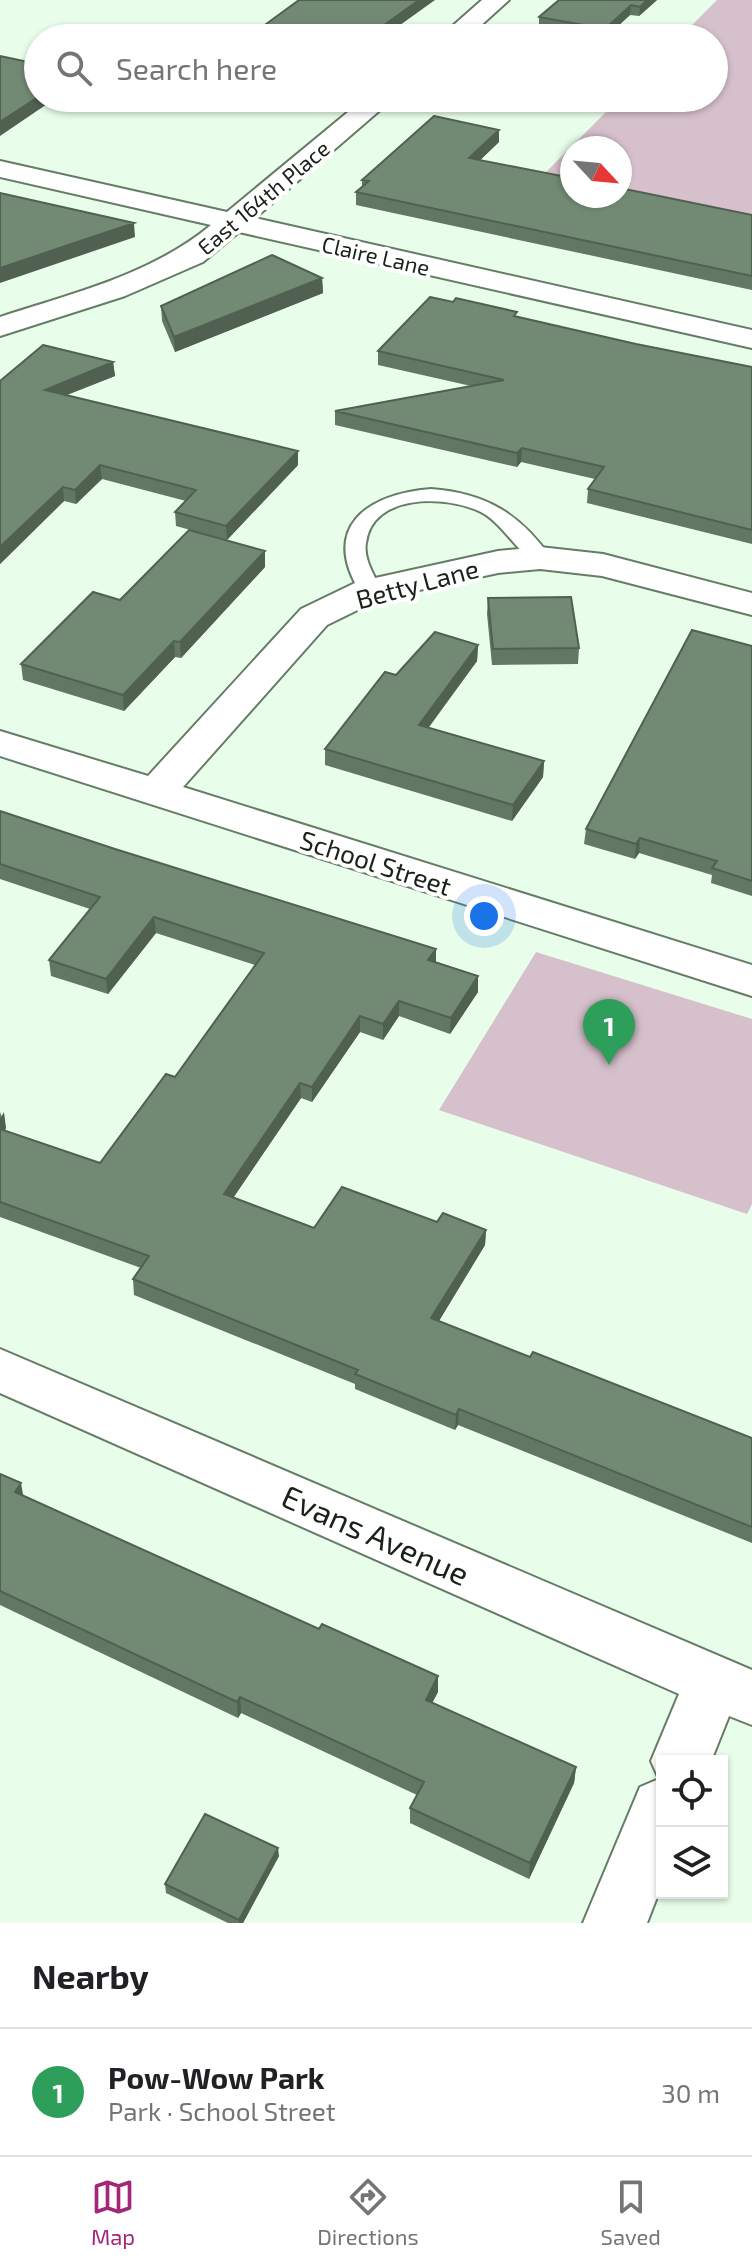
<!DOCTYPE html>
<meta charset="utf-8">
<style>
:root{--surface:#fff;--page:#f2f2f2;--text:#202124;--muted:#757577;--line:#e0e0e0;--accent:#a32679}
body{margin:0;font-family:"Exo 2",sans-serif;background:var(--page);color:var(--text)}
.controls{position:absolute;right:24px;bottom:24px;display:grid;overflow:hidden;border-radius:0px;box-shadow:0 2px 6px #0004}
.controls button{width:72px;height:72px;display:grid;place-items:center;padding:0;border:0;border-bottom:2px solid var(--line);background:var(--surface);color:var(--text);font:40px sans-serif}
.compass{position:absolute;left:560px;top:136px;width:72px;height:72px;border-radius:50%;background:var(--surface);box-shadow:0 2px 6px #0004;rotate:116deg}
.you{position:absolute;left:484px;top:916px;width:28px;height:28px;margin:-20px;border:6px solid #fff;border-radius:50%;background:#1a73e8;box-shadow:0 0 0 12px #1a73e833}
.badge{display:grid;place-items:center;width:52px;height:52px;border-radius:50%;background:var(--accent);color:#fff;font-size:26px;font-weight:700}
.pin{position:absolute;translate:-50% -66px;filter:drop-shadow(0 2px 4px #0008)}
.pin::after{content:'';position:absolute;top:42px;width:28px;height:24px;background:inherit;clip-path:polygon(0 0,100% 0,50% 100%)}
.list{margin:0;padding:0;list-style:none}
h2{display:flex;justify-content:space-between;align-items:center;height:104px;margin:0;padding:0 32px;font-size:34px}
h2 small{font-size:26px;font-weight:400;color:var(--muted)}
.list li{display:grid;grid-template-columns:52px 1fr auto;gap:24px;align-items:center;box-sizing:border-box;height:128px;padding:0 32px;border-top:2px solid var(--line)}
.list b{display:block;font-size:30px;white-space:nowrap}
.list p{margin:0;font-size:26px;white-space:nowrap;color:var(--muted)}
.list em{font-size:26px;font-style:normal;color:var(--muted)}
.icon{flex:none;width:44px;height:44px;fill:none;stroke:currentColor;stroke-width:2;stroke-linecap:round;stroke-linejoin:round}
.map{position:relative;flex:none;width:752px;height:1923px;overflow:hidden}
.search{position:absolute;background:var(--surface);box-shadow:0 2px 6px #0004;left:24px;right:24px;top:24px;height:88px;display:flex;align-items:center;gap:20px;box-sizing:border-box;padding:0 28px;border-radius:44px;color:var(--muted);font-size:30px}
.sheet{height:232px;background:var(--surface)}
nav{display:flex;justify-content:space-around;align-items:center;box-sizing:border-box;height:112px;border-top:2px solid var(--line);background:var(--surface);font-size:22px;color:var(--muted)}
nav a{display:grid;justify-items:center;gap:4px}
nav .on{color:var(--accent)}
.map>svg:first-child{display:block}
</style>
<div class="map">
<svg width="752" height="1923" viewBox="0 0 752 1923">
<rect width="100%" height="100%" fill="#e9feea"/>
<!-- green -->
<path fill="#d6c0cb" d="M 717,0 L 752,0 L 752,225 L 620,196 L 620,148 L 572,148 L 572,187 L 538,180 L 620,98 L 714,98 L 714,38 L 679,38 Z
M 536,952 L 752,1019 L 752,1204 L 747,1214 L 439,1110 Z"/>
<g fill="none" stroke-linecap="round" stroke-linejoin="round">
<!-- lane casing -->
<g stroke="#657c66" stroke-width="4">
<path id="lane" d="M 431,489 C 486,493 520,514 551,558 L 540,564 C 522,560 503,523 481,512 C 447,495 372,493 366,543 C 363,559 375,576 381,590 L 378,595 L 362,595 C 319,528 366,494 431,489 Z"/>
</g>
<!-- street casing -->
<g stroke="#657c66" stroke-width="4">
<path id="street" d="M 482,0 L 509,0 L 467,38 L 439,38 Z
M 365,98 L 394,98 L 255,218 L 752,330 L 752,348 L 239,232 L 203,262 L 125,296 L 0,336 L 0,317 C 73,293 151,275 211,225 L 0,177 L 0,161 L 227,212 Z
M 540,547 L 603,554 L 752,593 L 752,615 L 602,576 L 540,569 L 498,573 L 382,598 L 327,625 L 183,787 L 752,965 L 752,996 L 0,756 L 0,731 L 148,776 L 301,609 L 357,582 L 498,551 Z
M 0,1349 L 752,1670 L 752,1725 L 729,1716 L 711,1761 L 662,1761 L 662,1884 L 647,1923 L 583,1923 L 640,1787 L 659,1779 L 651,1761 L 679,1694 L 0,1393 Z"/>
</g>
<!-- lane -->
<use href="#lane" fill="#fff" fill-rule="evenodd"/>
<!-- street -->
<use href="#street" fill="#fff" fill-rule="evenodd"/>
</g>
<!-- wall -->
<path fill="#627764" d="M 657,0 L 639,16 L 630,15 L 605,38 L 539,27 L 539,17 Z
M 499,142 L 480,160 L 752,215 L 752,290 L 356,205 L 356,192 L 362,187 L 362,180 Z
M 322,278 L 323,293 L 175,352 L 162,321 L 161,306 Z
M 453,302 L 636,344 L 752,367 L 752,544 L 587,503 L 588,489 L 595,479 L 521,462 L 517,467 L 335,425 L 335,411 L 471,386 L 378,365 L 378,351 Z
M 113,362 L 115,376 L 67,395 L 298,451 L 298,465 L 227,540 L 176,526 L 175,512 L 186,501 L 102,479 L 76,504 L 64,501 L 0,564 L 0,381 Z
M 265,567 L 181,658 L 175,657 L 124,711 L 23,680 L 21,664 L 120,600 Z
M 488,598 L 579,648 L 578,664 L 492,665 L 487,614 Z
M 478,645 L 477,661 L 428,727 L 544,761 L 543,777 L 512,821 L 325,765 L 325,749 L 396,675 Z
M 752,646 L 752,896 L 711,883 L 712,875 L 639,853 L 635,859 L 584,844 L 586,829 Z
M 0,811 L 478,976 L 478,992 L 450,1034 L 399,1016 L 383,1040 L 360,1032 L 312,1102 L 301,1098 L 233,1198 L 314,1228 L 437,1222 L 486,1230 L 485,1245 L 439,1321 L 530,1357 L 752,1438 L 752,1543 L 458,1425 L 455,1430 L 355,1389 L 355,1384 L 134,1295 L 133,1279 L 141,1268 L 0,1217 L 0,1112 L 6,1128 L 5,1130 L 100,1163 L 175,1077 L 255,965 L 156,933 L 108,994 L 51,976 L 49,960 L 90,909 L 0,879 Z
M 0,1474 L 24,1496 L 319,1629 L 438,1676 L 438,1692 L 432,1703 L 576,1767 L 574,1783 L 529,1879 L 410,1823 L 410,1808 L 417,1795 L 241,1713 L 238,1718 L 0,1605 Z
M 279,1856 L 243,1923 L 228,1923 L 166,1893 L 165,1884 Z"/>
<!-- shaded-wall -->
<path fill="#506151" d="M 419,0 L 435,0 L 382,38 L 366,38 Z
M 647,0 L 657,0 L 639,16 L 640,7 Z
M 631,5 L 630,15 L 605,38 L 605,29 Z
M 38,76 L 38,89 L 29,82 Z
M 38,97 L 38,98 L 53,98 L 53,100 L 0,136 L 0,122 Z
M 499,130 L 499,142 L 469,171 L 469,158 Z
M 134,223 L 135,237 L 0,283 L 0,268 Z
M 322,278 L 323,293 L 175,352 L 174,337 Z
M 113,362 L 115,376 L 46,403 L 45,390 Z
M 522,448 L 521,462 L 517,467 L 517,453 Z
M 298,451 L 298,465 L 227,540 L 226,526 Z
M 100,465 L 102,479 L 76,504 L 75,490 Z
M 63,487 L 64,501 L 0,564 L 0,547 Z
M 265,551 L 265,567 L 181,658 L 180,642 Z
M 174,641 L 175,657 L 124,711 L 123,695 Z
M 478,645 L 477,661 L 419,741 L 419,725 Z
M 544,761 L 543,777 L 512,821 L 513,805 Z
M 640,838 L 639,853 L 635,859 L 636,844 Z
M 154,917 L 156,933 L 108,994 L 106,979 Z
M 436,949 L 436,964 L 428,960 Z
M 478,976 L 478,992 L 450,1034 L 451,1018 Z
M 399,1001 L 399,1016 L 383,1040 L 383,1024 Z
M 360,1016 L 360,1032 L 312,1102 L 312,1087 Z
M 300,1083 L 301,1098 L 225,1210 L 224,1194 Z
M 4,1112 L 6,1128 L 0,1139 L 0,1119 Z
M 486,1230 L 485,1245 L 431,1334 L 431,1318 Z
M 459,1409 L 458,1425 L 455,1430 L 456,1415 Z
M 21,1483 L 24,1500 L 15,1492 Z
M 438,1676 L 438,1692 L 425,1716 L 426,1700 Z
M 240,1697 L 241,1713 L 238,1718 L 237,1702 Z
M 576,1767 L 574,1783 L 529,1879 L 530,1863 Z
M 278,1848 L 279,1856 L 243,1923 L 239,1923 L 239,1920 Z"/>
<!-- building -->
<path fill="#728a74" stroke="#506151" stroke-width="2" d="M 299,0 L 419,0 L 366,38 L 247,38 Z
M 559,0 L 647,0 L 640,7 L 631,5 L 605,29 L 539,17 Z
M 0,56 L 38,64 L 38,76 L 29,82 L 38,84 L 38,97 L 0,122 Z
M 434,116 L 499,130 L 469,158 L 572,178 L 572,196 L 620,196 L 620,188 L 752,215 L 752,276 L 356,192 L 369,181 L 362,180 Z
M 0,193 L 134,223 L 0,268 Z
M 272,255 L 322,278 L 174,337 L 161,306 Z
M 430,297 L 453,302 L 456,298 L 517,312 L 514,316 L 636,344 L 752,367 L 752,530 L 588,489 L 604,467 L 522,448 L 517,453 L 335,411 L 504,380 L 378,351 Z
M 43,345 L 113,362 L 45,390 L 298,451 L 226,526 L 175,512 L 196,490 L 100,465 L 75,490 L 63,487 L 0,547 L 0,381 Z
M 189,530 L 265,551 L 180,642 L 174,641 L 123,695 L 21,664 L 93,592 L 120,600 Z
M 571,597 L 579,648 L 493,649 L 488,598 Z
M 692,630 L 752,646 L 752,881 L 712,868 L 717,861 L 640,838 L 636,844 L 586,829 Z
M 435,632 L 478,645 L 419,725 L 544,761 L 513,805 L 325,749 L 385,672 L 396,675 Z
M 0,811 L 115,849 L 436,949 L 428,960 L 478,976 L 451,1018 L 399,1001 L 383,1024 L 360,1016 L 312,1087 L 300,1083 L 224,1194 L 314,1228 L 342,1187 L 437,1222 L 443,1213 L 486,1230 L 431,1318 L 530,1357 L 533,1352 L 752,1438 L 752,1527 L 459,1409 L 456,1415 L 355,1374 L 358,1370 L 133,1279 L 149,1256 L 0,1202 L 0,1129 L 100,1163 L 166,1074 L 175,1077 L 264,953 L 154,917 L 106,979 L 49,960 L 100,897 L 0,864 Z
M 0,1474 L 21,1483 L 15,1492 L 319,1629 L 322,1624 L 438,1676 L 426,1700 L 576,1767 L 530,1863 L 410,1808 L 424,1782 L 240,1697 L 237,1702 L 0,1591 Z
M 205,1814 L 278,1848 L 239,1920 L 165,1884 Z"/>
<g text-anchor="middle" dominant-baseline="central" stroke-width="8" stroke-linejoin="round" paint-order="stroke">
<!-- far-street labels -->
<g font-size="22" fill="#192219" stroke="#fff">
<text transform="translate(263 197) rotate(-40)">East 164th Place</text>
<text transform="translate(376 255) rotate(13)">Claire Lane</text>
</g>
<!-- street labels -->
<g font-size="26" fill="#192219" stroke="#fff">
<text transform="translate(417 583) rotate(-15)">Betty Lane</text>
<text transform="translate(376 862) rotate(18)">School Street</text>
</g>
<!-- near-street labels -->
<g font-size="32" fill="#192219" stroke="#fff">
<text transform="translate(376 1534) rotate(24)">Evans Avenue</text>
</g>
</g>
</svg>
<div class="controls">
<button><svg class="icon" aria-label="locate" viewBox="0 0 24 24"><circle cx="12" cy="12" r="6"/><path d="M12 2v4M12 18v4M2 12h4M18 12h4"/></svg></button>
<button><svg class="icon" aria-label="layers" viewBox="0 0 24 24"><path d="M12 4l9 5-9 5-9-5zM3 14l9 5 9-5"/></svg></button>
</div>
<svg class="compass" viewBox="-18 -18 36 36"><path d="M0-13l5 13h-10z" fill="#e53935"/><path d="M0 13l5-13h-10z" fill="#757577"/></svg>
<div class="you"></div>
<div class="pin badge" style="left:609px;top:1065px;background:#2e9e5b">1</div>
<div class="search"><svg class="icon" aria-label="search" viewBox="0 0 24 24"><circle cx="10" cy="10" r="6"/><path d="M15 15l6 6"/></svg>Search here</div>
</div>
<section class="sheet">
<h2>Nearby<small></small></h2>
<ul class="list">
<li><span class="badge" style="background:#2e9e5b">1</span><div><b>Pow-Wow Park</b><p>Park · School Street</p></div><em>30 m</em></li>
</ul>
</section>
<nav>
<a class="on"><svg class="icon" aria-label="map" viewBox="0 0 24 24"><path d="M3 6l6-2 6 2 6-2v14l-6 2-6-2-6 2zM9 4v14M15 6v14"/></svg>Map</a>
<a><svg class="icon" aria-label="directions" viewBox="0 0 24 24"><path d="M12 3l9 9-9 9-9-9zM9 14v-3h6M13 9l2 2-2 2"/></svg>Directions</a>
<a><svg class="icon" aria-label="saved" viewBox="0 0 24 24"><path d="M7 4h10v16l-5-4-5 4z"/></svg>Saved</a>
</nav>
